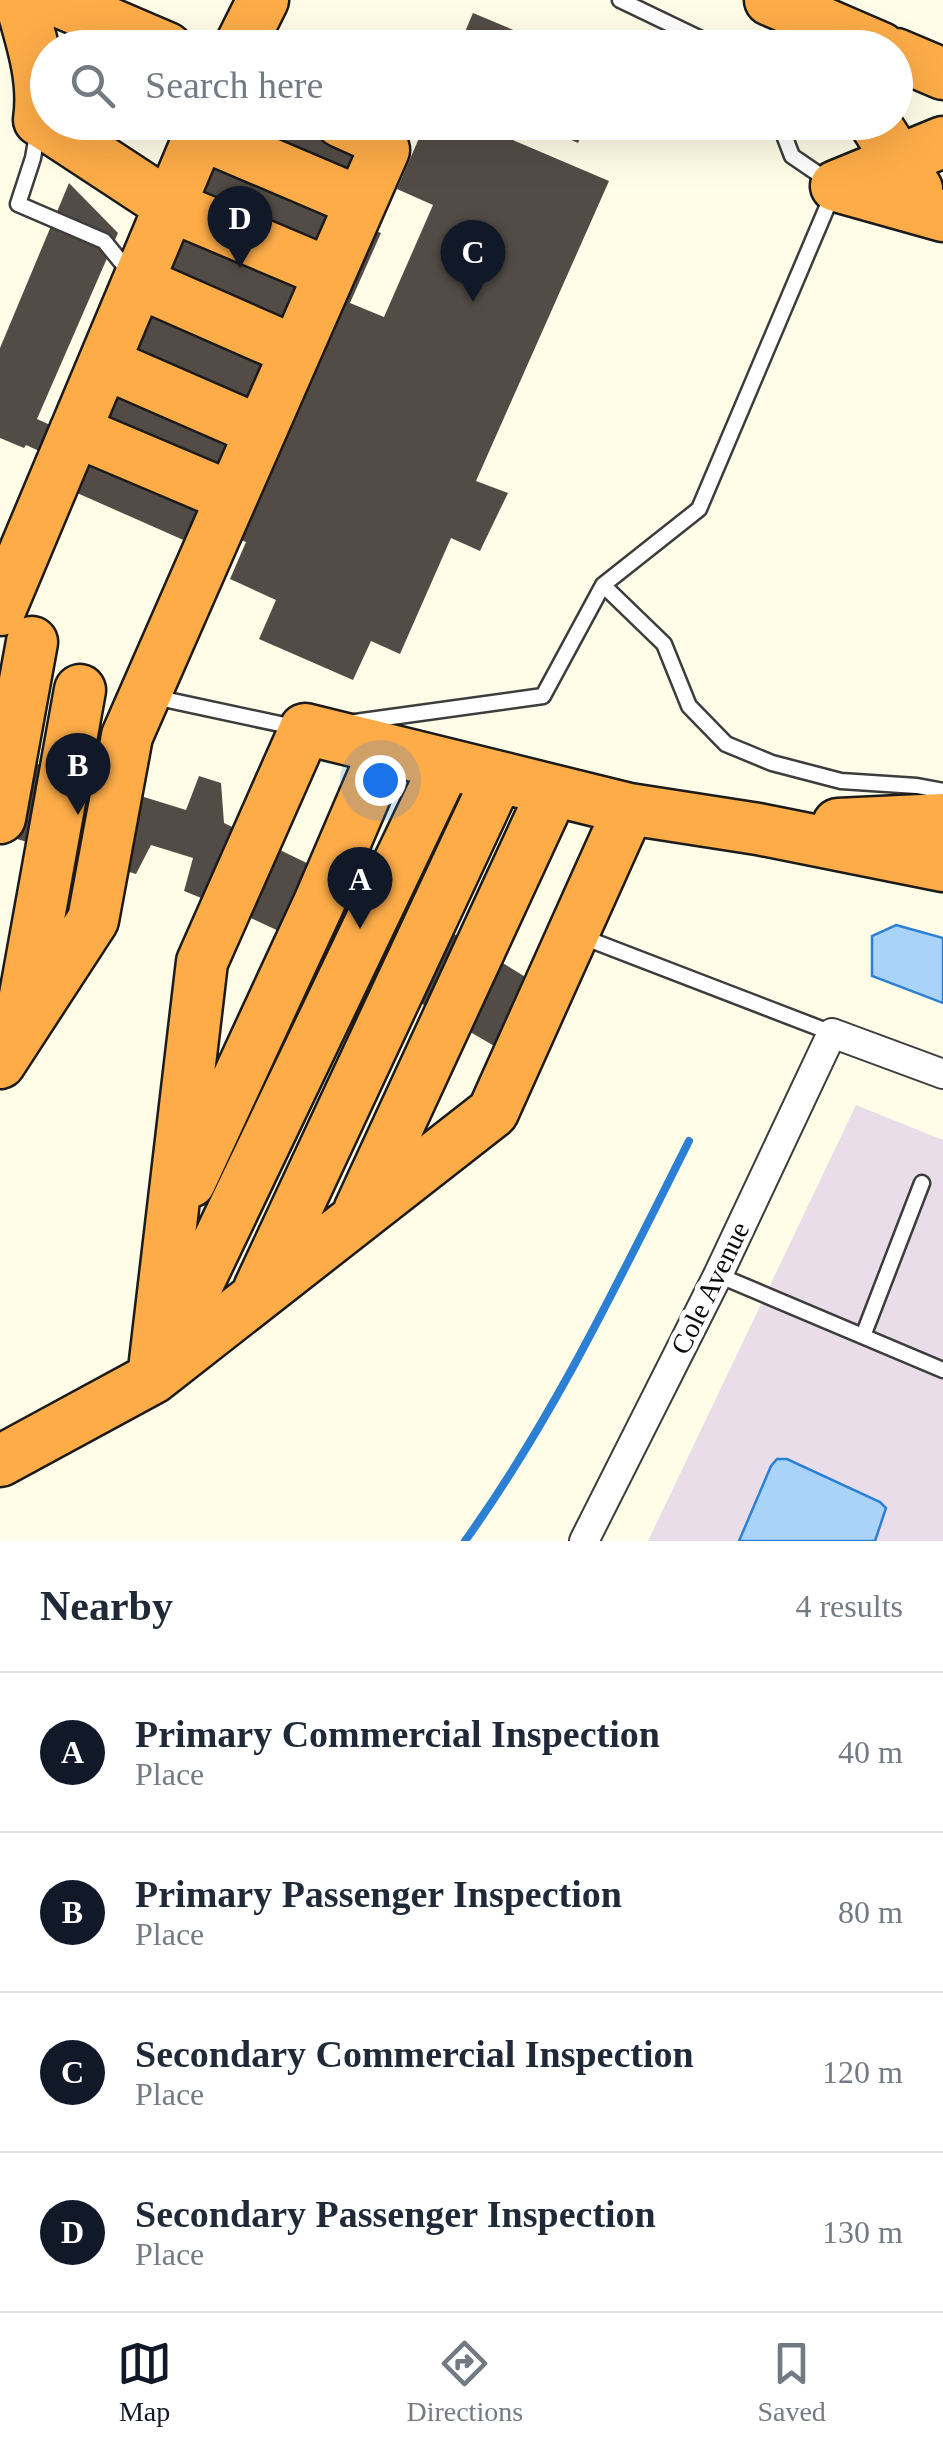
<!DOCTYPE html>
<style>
:root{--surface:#fff;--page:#f2f2f3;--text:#1f2937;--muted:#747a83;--line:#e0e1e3;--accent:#111827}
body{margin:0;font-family:Georgia,serif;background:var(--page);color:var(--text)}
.you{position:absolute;left:380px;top:780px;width:35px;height:35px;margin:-25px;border:8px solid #fff;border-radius:50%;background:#1a73e8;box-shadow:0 0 0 15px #1a73e833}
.badge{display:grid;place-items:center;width:65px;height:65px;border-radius:50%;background:var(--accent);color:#fff;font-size:32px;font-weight:700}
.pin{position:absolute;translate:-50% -82px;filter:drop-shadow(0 2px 5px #0008)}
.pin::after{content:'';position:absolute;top:52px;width:35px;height:30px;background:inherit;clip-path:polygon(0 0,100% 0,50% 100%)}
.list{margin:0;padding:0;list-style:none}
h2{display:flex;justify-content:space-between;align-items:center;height:130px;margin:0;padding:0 40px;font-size:42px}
h2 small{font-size:32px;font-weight:400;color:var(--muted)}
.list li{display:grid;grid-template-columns:65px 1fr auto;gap:30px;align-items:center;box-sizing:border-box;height:160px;padding:0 40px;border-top:2px solid var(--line)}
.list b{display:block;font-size:38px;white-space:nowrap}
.list p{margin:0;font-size:32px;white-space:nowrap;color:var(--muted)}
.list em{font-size:32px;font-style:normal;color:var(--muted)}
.icon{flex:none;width:55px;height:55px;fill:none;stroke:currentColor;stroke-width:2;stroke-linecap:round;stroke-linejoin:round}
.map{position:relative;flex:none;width:943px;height:1541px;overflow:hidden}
.search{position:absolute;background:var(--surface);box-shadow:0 10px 40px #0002;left:30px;right:30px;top:30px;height:110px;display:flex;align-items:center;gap:25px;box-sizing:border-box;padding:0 35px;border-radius:55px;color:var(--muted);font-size:38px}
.sheet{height:770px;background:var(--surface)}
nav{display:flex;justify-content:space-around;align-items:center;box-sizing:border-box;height:140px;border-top:2px solid var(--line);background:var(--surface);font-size:28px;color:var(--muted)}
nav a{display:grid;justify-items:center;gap:5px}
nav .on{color:var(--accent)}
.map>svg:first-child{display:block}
</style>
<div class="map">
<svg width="943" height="1541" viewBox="0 0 943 1541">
<rect width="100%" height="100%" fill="#fffde7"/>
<!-- industrial -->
<path fill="#eaddea" d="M 856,1105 L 943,1140 L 943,1541 L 648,1541 Z"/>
<!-- water -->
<path fill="#a9d3f9" stroke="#2c80d4" stroke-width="2.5" d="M 896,925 L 943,938 L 943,1003 L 872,976 L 872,936 Z
M 777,1459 L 787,1459 L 880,1502 L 886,1508 L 875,1541 L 739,1541 L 771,1466 Z"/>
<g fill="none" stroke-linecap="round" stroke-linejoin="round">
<!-- stream -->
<path stroke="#2c80d4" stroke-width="8" d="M 465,1541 C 554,1417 620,1278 689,1141"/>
</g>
<!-- building -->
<path fill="#534c46" d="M 473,13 L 511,29 L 553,48 L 458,48 Z
M 225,122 L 294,122 L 367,155 L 363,226 L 381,233 L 350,303 L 384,317 L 433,205 L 397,189 L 426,122 L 490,122 L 487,129 L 609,181 L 476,481 L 508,493 L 480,551 L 451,538 L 400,654 L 371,641 L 353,680 L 259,639 L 276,600 L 230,579 L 246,542 L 206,525 L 197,546 L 68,489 L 77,468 L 26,445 L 24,448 L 0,438 L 0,348 L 69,183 L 118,233 L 37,419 L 88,442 Z
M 532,122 L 587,122 L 578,143 Z
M 31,762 L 186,810 L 199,776 L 221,783 L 224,823 L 464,939 L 540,986 L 508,1054 L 369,973 L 253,919 L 184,891 L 193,858 L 151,845 L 136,874 L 0,834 Z"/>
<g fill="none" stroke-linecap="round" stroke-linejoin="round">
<!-- service casing -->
<g stroke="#3d3d3d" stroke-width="19">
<path id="service" d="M 620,0 L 720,48
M 38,129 L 33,158 L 18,204 L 104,241 L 131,274
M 603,585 L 664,644 L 689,706 L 726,744 L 772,763 L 841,781 L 917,786 L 943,791
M 154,697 L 294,727
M 355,722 L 543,696 L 603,585 L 699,509 L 836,186 L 792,156 L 779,122
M 580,936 L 832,1033
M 718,1275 L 943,1370
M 863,1336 L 922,1183"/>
</g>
<!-- minor casing -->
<g stroke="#3d3d3d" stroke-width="32">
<path id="minor" d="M 584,1541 L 718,1275 L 832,1033 L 943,1074"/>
</g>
<!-- motorway casing -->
<g stroke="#1b1b1b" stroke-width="55">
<path id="motorway" d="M 20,0 C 31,39 45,79 39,120 L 170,206 L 329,273
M 55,0 L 167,48
M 770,0 L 881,48
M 239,48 L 263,0
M 896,54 L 943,74
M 874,122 L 917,189
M 200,134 L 360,202
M 836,186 L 943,142
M 836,186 L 943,216
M 138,282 L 295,351
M 104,363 L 260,431
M 75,431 L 231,497
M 0,610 L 205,122
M 0,818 L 32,642
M 838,824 L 943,819
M 22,1012 L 80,690
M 0,1063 L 93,920 L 127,736 L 384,150 L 381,140 L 341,122
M 190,1182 L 319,903 L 385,749
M 359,1211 L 553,791
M 259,1289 L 498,777
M 170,1342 L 446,764
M 153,1378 L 202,962 L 305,729 L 629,809 L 758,829 L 943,866
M 0,1461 L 153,1378 L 493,1112 L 629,809"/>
</g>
<!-- service -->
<use href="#service" stroke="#fff" stroke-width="14"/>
<!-- minor -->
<use href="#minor" stroke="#fff" stroke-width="28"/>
<!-- motorway -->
<use href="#motorway" stroke="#fdac48" stroke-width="50"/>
</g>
<g text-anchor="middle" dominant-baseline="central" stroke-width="10" stroke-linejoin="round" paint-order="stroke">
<!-- street labels -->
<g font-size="28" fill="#0a0a0a" stroke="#fff">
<text transform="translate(710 1288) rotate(-64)">Cole Avenue</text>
</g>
</g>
</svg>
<div class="you"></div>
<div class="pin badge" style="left:360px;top:929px">A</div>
<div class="pin badge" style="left:78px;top:815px">B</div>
<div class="pin badge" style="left:473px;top:302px">C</div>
<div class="pin badge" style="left:240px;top:268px">D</div>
<div class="search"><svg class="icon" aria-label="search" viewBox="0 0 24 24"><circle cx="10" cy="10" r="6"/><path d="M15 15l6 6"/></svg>Search here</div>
</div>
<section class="sheet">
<h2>Nearby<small>4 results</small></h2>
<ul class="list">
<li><span class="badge">A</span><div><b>Primary Commercial Inspection</b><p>Place</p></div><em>40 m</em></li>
<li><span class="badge">B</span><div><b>Primary Passenger Inspection</b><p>Place</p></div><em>80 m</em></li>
<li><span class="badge">C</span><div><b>Secondary Commercial Inspection</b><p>Place</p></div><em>120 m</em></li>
<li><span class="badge">D</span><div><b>Secondary Passenger Inspection</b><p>Place</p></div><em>130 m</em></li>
</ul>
</section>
<nav>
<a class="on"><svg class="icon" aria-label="map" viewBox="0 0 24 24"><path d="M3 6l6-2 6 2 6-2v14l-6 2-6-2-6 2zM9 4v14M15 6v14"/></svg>Map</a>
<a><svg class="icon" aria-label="directions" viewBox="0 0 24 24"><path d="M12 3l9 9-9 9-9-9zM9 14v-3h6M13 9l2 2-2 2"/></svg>Directions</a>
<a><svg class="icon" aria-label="saved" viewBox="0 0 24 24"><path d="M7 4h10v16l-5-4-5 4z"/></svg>Saved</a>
</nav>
